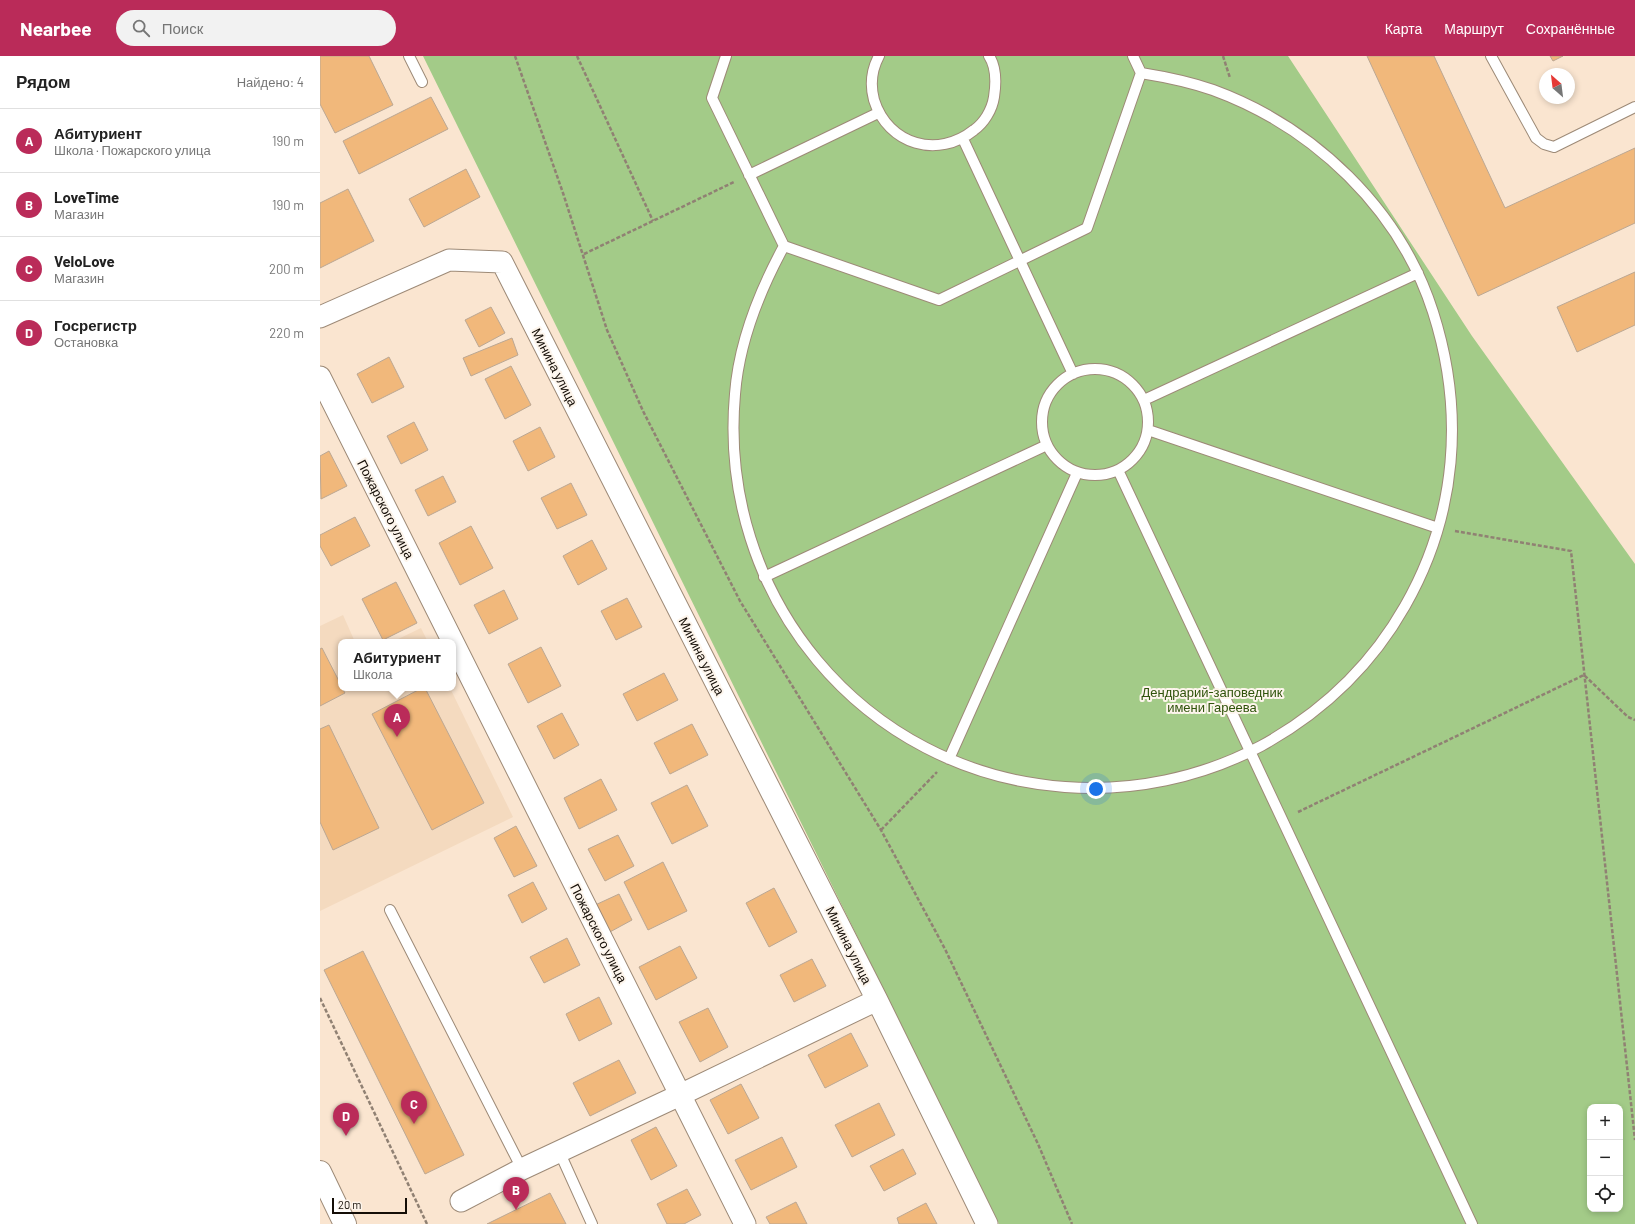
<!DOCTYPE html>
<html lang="ru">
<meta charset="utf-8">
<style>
:root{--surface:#fff;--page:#f2f2f2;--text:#222;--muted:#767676;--line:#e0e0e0;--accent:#ba2b59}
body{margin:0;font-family:Barlow,sans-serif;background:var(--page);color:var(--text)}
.controls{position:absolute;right:12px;bottom:12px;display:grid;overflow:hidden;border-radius:8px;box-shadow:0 2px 6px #0003}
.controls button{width:36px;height:36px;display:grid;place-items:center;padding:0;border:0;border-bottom:1px solid var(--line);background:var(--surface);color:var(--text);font:20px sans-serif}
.compass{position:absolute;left:1219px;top:12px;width:36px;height:36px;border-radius:50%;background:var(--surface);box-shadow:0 2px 6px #0003;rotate:332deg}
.scale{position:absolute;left:12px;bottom:10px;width:75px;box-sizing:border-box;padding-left:4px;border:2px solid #140d06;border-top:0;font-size:11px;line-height:14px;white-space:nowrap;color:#140d06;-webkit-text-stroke:3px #fdf5ec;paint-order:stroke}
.you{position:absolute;left:776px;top:733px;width:14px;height:14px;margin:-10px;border:3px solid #fff;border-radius:50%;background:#1a73e8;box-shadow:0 0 0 6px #1a73e833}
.badge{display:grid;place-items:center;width:26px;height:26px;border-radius:50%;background:var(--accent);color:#fff;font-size:13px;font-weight:700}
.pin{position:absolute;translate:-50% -33px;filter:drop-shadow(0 1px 2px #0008)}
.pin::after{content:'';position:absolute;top:21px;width:14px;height:12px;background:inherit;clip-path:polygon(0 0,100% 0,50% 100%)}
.popup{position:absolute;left:18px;top:583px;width:118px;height:52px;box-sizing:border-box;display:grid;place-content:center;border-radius:8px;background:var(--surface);filter:drop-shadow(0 1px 3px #0005);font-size:13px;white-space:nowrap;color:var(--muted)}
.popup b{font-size:15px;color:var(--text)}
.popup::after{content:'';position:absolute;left:50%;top:100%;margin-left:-8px;border:8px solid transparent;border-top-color:var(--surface)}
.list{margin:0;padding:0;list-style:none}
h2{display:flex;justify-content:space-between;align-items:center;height:52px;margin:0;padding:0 16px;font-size:17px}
h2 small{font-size:13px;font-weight:400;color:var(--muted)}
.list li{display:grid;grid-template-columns:26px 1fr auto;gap:12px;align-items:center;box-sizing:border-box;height:64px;padding:0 16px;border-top:1px solid var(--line)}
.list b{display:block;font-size:15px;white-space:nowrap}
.list p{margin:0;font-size:13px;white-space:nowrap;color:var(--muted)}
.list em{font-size:13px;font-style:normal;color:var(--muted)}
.icon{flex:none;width:22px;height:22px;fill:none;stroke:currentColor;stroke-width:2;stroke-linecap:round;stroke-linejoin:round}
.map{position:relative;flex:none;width:1315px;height:1168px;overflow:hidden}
header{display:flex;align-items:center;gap:24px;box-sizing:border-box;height:56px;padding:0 20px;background:var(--accent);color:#fff}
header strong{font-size:19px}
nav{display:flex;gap:22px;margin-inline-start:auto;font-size:14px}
.search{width:280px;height:36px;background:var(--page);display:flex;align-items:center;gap:10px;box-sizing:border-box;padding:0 14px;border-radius:22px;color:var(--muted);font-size:15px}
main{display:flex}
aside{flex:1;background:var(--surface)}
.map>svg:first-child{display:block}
</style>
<header>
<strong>Nearbee</strong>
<div class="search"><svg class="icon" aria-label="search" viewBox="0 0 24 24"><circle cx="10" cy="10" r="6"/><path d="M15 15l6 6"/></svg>Поиск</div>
<nav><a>Карта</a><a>Маршрут</a><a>Сохранённые</a></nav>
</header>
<main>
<aside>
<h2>Рядом<small>Найдено: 4</small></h2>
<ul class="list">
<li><span class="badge">A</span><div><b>Абитуриент</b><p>Школа · Пожарского улица</p></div><em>190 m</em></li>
<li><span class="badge">B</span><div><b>LoveTime</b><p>Магазин</p></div><em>190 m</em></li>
<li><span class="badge">C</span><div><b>VeloLove</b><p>Магазин</p></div><em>200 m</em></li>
<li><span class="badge">D</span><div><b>Госрегистр</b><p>Остановка</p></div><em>220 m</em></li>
</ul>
</aside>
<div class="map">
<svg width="1315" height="1168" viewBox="0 0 1315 1168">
<rect width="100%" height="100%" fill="#fae5d0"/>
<!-- built -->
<path fill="#f4dabf" d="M 23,559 L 35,586 L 21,586 L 21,632 L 130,632 L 193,761 L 0,855 L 0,570 Z
M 101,572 L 108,586 L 72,586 Z"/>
<!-- green -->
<path fill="#a3cb88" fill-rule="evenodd" d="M 103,0 L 968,0 L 1152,280 L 1315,508 L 1315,1168 L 679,1168 ZM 1270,1051 L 1300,1051 L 1300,1153 L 1270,1153 Z"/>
<!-- building -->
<path fill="#f1b87b" stroke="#bba793" d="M 0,0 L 49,0 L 73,49 L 15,77 L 0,48 Z
M 1047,0 L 1114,0 L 1185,152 L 1315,92 L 1315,167 L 1158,240 Z
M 1230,0 L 1243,0 L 1233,5 Z
M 111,41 L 128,73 L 39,118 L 23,85 Z
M 146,113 L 160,141 L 104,171 L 89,143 Z
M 28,133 L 54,185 L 0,212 L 0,147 Z
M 1315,216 L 1315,269 L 1257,296 L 1237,251 Z
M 171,251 L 185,277 L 159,291 L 145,264 Z
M 192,282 L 198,299 L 151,320 L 143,302 Z
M 69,301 L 84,331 L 52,347 L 37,318 Z
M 191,310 L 211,349 L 185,363 L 165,323 Z
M 94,366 L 108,394 L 81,408 L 67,380 Z
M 220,371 L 235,401 L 208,415 L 193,385 Z
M 9,395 L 27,430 L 1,443 L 0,400 Z
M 123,420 L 136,446 L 108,460 L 95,434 Z
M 251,427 L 267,459 L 237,473 L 221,442 Z
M 35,461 L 50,490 L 11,510 L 0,490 L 0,479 Z
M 151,470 L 173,512 L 140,529 L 119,487 Z
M 272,484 L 287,513 L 258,529 L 243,500 Z
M 76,526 L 97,567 L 63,584 L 42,543 Z
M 184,534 L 198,563 L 169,578 L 154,549 Z
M 307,542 L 322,571 L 296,584 L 281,555 Z
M 221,591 L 241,630 L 208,647 L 188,608 Z
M 2,592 L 21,629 L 21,632 L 22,632 L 25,637 L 0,650 L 0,593 Z
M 344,617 L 358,644 L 317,665 L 303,638 Z
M 102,632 L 105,632 L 164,747 L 112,774 L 52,658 Z
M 242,657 L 259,689 L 234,703 L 217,670 Z
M 372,668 L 388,699 L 350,718 L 334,687 Z
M 9,669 L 59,772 L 13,794 L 0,766 L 0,673 Z
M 281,723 L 297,754 L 259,773 L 244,742 Z
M 367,729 L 388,770 L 352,788 L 331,747 Z
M 196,770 L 217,810 L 194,821 L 174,782 Z
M 298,779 L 314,810 L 285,825 L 268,793 Z
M 343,806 L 367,855 L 328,874 L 304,826 Z
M 213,826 L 227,853 L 202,867 L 188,839 Z
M 454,832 L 477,876 L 449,891 L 426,847 Z
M 299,838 L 312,864 L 288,877 L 273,850 Z
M 247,882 L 260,909 L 224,927 L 210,901 Z
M 360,890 L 377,922 L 336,944 L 319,911 Z
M 43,895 L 144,1099 L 105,1118 L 4,914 Z
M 492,903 L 506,930 L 474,946 L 460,919 Z
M 279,941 L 292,968 L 259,985 L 246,958 Z
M 388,952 L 408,991 L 380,1006 L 359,966 Z
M 531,977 L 548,1010 L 505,1032 L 488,999 Z
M 299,1004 L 316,1037 L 270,1060 L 253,1027 Z
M 421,1028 L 439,1062 L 408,1078 L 390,1044 Z
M 559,1047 L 575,1079 L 532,1101 L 515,1069 Z
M 336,1071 L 357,1110 L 331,1124 L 311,1084 Z
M 462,1081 L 477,1111 L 431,1134 L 415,1104 Z
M 583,1093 L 596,1118 L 564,1135 L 550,1110 Z
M 367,1133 L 381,1159 L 364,1168 L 347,1168 L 337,1148 Z
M 230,1137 L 246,1168 L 167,1168 Z
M 476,1146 L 487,1168 L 450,1168 L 446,1161 Z
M 606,1147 L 617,1168 L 579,1168 L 577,1162 Z"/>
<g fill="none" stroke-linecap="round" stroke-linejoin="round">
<!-- service casing -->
<g stroke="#9d8a77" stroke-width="12">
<path id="service" d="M 89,0 L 102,26
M 406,0 L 392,42 L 464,190 L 619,244 L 767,172 L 821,17 L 813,0
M 559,0 C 552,13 550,29 554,44 C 568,89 618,103 654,74 C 664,67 672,54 674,41 C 676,28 677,12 669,0
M 1171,0 L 1216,82 L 1224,88 L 1234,91 L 1315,51
M 643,83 L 753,318
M 429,119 L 558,57
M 464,190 C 439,236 419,285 415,338 C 397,539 542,716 745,731 C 812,736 881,722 941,690 C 1001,657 1051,610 1085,550 C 1137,459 1145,356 1113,256 C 1080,153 994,71 893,34 C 870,26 846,21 821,17
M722 366a53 53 0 1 1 106 0a53 53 0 1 1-106 0Z
M 824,344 L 1098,217
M 828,374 L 1118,472
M 798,414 L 1152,1168
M 444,521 L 727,389
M 629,703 L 757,417
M 70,854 L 202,1113
M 239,1095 L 272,1168"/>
</g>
<!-- minor casing -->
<g stroke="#9d8a77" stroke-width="23">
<path id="minor" d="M 0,261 L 129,204 L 182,206 L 557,944 L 667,1168
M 0,321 L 133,586
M 133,586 L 425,1168
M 141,1145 L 202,1113 L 360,1039 L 557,944"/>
</g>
<!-- primary casing -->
<g stroke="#9d8a77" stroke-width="24">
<path id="primary" d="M 0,1116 L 25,1168"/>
</g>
<!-- path -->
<path stroke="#908173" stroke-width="2.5" stroke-dasharray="4 2" stroke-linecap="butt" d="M 195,0 L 243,137 L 287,274 L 323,355 L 420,545 L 561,774 L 625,893 L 718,1088 L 752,1168
M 257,0 L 333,165
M 903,0 L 910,22
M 264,198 L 414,126
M 1135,475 L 1251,495 L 1315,1084
M 978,756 L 1264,619 L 1308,661 L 1315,664
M 561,774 L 617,716
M 0,942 L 107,1168"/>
<!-- service -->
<use href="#service" stroke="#fff" stroke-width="10"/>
<!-- minor -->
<use href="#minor" stroke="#fff" stroke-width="21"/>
<!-- primary -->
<use href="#primary" stroke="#fff" stroke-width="22"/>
</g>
<g text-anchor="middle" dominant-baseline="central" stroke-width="4" stroke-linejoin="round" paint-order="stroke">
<!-- street labels -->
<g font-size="13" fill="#140d06" stroke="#fdf5ec">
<text transform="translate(235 311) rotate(63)">Минина улица</text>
<text transform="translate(66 453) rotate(63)">Пожарского улица</text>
<text transform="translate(382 600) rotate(63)">Минина улица</text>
<text transform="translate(279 877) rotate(63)">Пожарского улица</text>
<text transform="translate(529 889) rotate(63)">Минина улица</text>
</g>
<!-- park labels -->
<g font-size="13" fill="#2f530b" stroke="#fdf5ec">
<text x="892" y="636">Дендрарий-заповедник<tspan x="892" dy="15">имени Гареева</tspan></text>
</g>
</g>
</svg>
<div class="controls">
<button>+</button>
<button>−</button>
<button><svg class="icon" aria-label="locate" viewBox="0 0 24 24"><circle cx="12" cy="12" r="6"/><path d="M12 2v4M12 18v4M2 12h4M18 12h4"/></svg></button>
</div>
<svg class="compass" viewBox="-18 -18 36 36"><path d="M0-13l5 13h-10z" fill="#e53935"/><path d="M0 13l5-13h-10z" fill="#767676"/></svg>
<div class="scale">20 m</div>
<div class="you"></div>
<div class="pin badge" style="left:77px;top:681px">A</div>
<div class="popup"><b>Абитуриент</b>Школа</div>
<div class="pin badge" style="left:196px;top:1154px">B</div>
<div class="pin badge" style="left:94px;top:1068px">C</div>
<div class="pin badge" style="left:26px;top:1080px">D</div>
</div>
</main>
